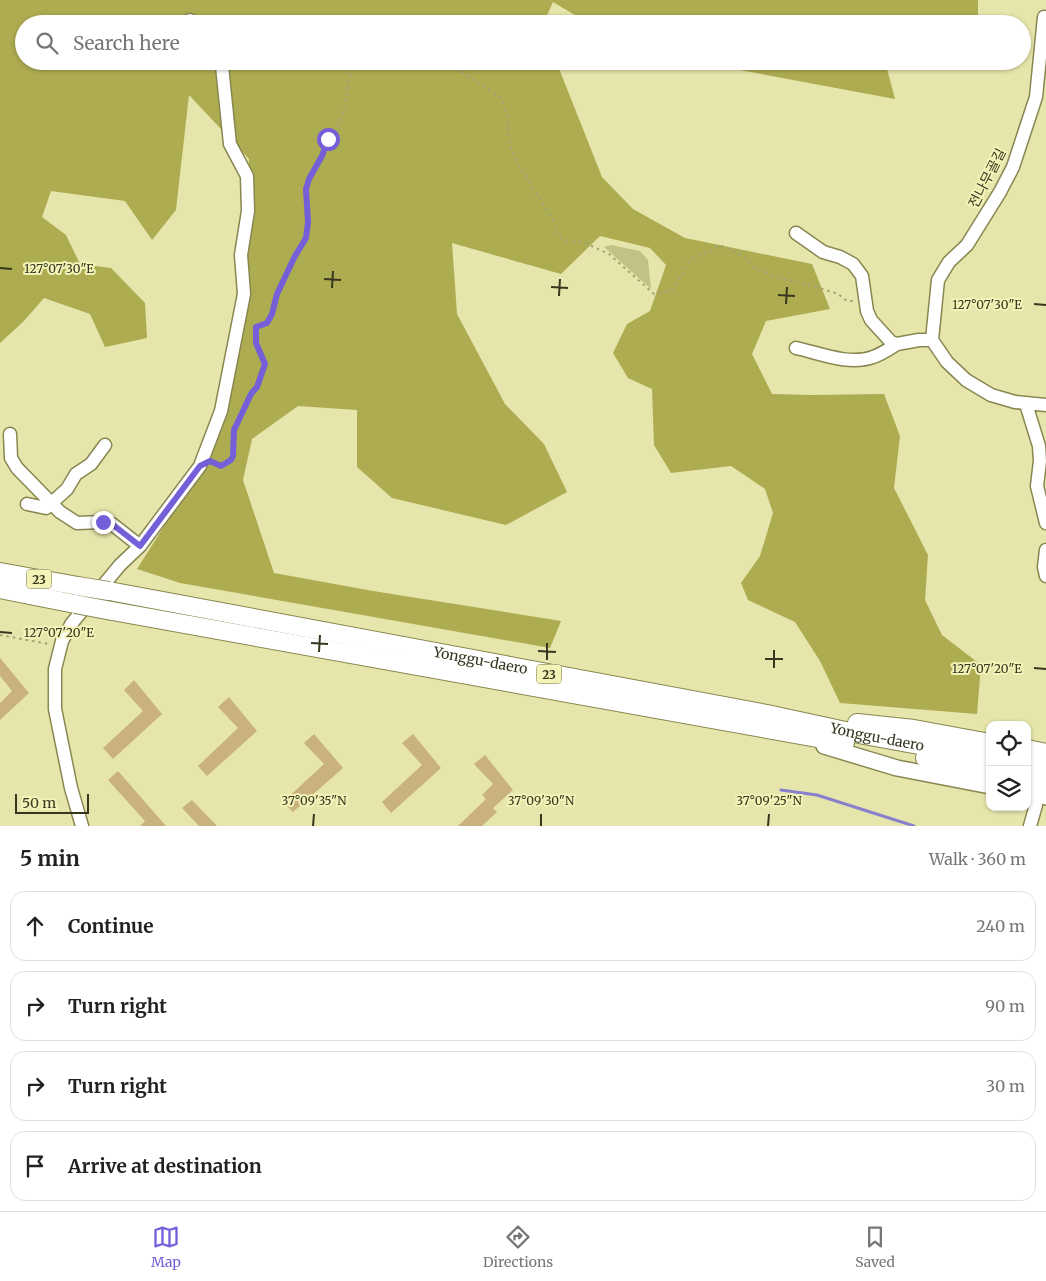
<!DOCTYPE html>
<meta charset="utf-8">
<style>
:root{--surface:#fff;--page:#f2f2f2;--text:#222;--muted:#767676;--line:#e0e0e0;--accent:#755fd9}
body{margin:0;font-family:Merriweather,"Noto Sans KR",serif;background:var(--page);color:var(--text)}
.controls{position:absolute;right:15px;bottom:15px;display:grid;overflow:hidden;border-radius:10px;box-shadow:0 1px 4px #0004}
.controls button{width:45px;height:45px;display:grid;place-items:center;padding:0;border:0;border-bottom:1px solid var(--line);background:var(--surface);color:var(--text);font:25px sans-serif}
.scale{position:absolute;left:15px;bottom:12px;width:74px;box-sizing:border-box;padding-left:5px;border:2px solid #373720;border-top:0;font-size:14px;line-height:18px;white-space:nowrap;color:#373720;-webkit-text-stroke:4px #f3f3b8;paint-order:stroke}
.stop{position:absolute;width:15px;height:15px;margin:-11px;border:4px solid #755fd9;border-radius:50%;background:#fff}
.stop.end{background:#755fd9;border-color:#fff;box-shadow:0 1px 5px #0008}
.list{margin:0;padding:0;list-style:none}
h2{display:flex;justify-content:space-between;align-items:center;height:65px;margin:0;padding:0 20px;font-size:21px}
h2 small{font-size:16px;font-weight:400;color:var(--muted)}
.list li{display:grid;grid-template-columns:32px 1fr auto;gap:15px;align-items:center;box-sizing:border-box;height:70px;margin:0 10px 10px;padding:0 10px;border:1px solid var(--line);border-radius:15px}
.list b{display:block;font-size:19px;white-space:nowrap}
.list em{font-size:16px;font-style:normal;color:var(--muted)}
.icon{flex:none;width:28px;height:28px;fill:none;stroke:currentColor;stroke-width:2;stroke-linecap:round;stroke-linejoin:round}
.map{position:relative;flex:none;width:1046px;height:826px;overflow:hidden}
.search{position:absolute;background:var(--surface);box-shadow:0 1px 4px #0004;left:15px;right:15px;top:15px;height:55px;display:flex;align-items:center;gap:12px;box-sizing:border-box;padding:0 18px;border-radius:28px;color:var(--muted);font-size:19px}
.sheet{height:385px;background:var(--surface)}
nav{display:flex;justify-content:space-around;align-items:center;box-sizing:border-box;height:70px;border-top:1px solid var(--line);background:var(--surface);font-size:14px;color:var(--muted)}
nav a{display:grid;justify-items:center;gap:2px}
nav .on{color:var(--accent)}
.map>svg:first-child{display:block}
</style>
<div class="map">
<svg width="1046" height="826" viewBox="0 0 1046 826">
<rect width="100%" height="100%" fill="#e6e5ab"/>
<!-- green -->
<path fill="#c2c287" d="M 611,245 L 640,251 L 648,260 L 651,289 L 604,247 Z"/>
<!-- forest -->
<path fill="#aeac51" d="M 0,0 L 978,0 L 978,21 L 926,15 L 914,24 L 590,24 L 553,2 L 543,24 L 24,24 L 24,61 L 556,61 L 602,177 L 633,209 L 685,238 L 812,264 L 830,309 L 766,321 L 752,354 L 772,394 L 813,395 L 884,394 L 900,436 L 894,488 L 928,555 L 925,600 L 942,635 L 981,665 L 977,714 L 840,703 L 820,661 L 795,622 L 748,600 L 741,583 L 760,556 L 773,513 L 765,489 L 731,466 L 671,473 L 654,445 L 652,389 L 628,378 L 613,353 L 627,324 L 650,311 L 666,265 L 650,248 L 600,236 L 561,274 L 452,243 L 457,314 L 505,404 L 544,444 L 567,492 L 506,525 L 392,498 L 357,467 L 357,410 L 298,406 L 252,439 L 243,480 L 274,573 L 373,591 L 561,621 L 550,648 L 180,583 L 137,569 L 196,476 L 230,402 L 249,159 L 189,95 L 176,210 L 152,240 L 125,201 L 51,191 L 42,217 L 66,235 L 80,264 L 111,268 L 145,303 L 147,338 L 105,347 L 90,314 L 44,298 L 23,322 L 0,343 Z
M 691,61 L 885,61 L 895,99 Z"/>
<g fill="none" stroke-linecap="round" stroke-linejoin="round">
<!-- stream -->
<path stroke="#8880cd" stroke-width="3" d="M 781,790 L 817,795 L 914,826"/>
</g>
<!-- building -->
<path fill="#c9b27d" d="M 0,658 L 29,693 L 0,720 L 0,703 L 12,691 L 0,676 Z
M 134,680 L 162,714 L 113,759 L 103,748 L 143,711 L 124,690 Z
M 229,697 L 257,731 L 207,776 L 198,766 L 238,728 L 218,707 Z
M 314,734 L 343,768 L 293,812 L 283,802 L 324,764 L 304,743 Z
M 413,734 L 441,768 L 391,813 L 382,802 L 422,765 L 402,743 Z
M 485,755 L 513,790 L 493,808 L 497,812 L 482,826 L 458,826 L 486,799 L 482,795 L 493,784 L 474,764 Z
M 118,771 L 166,826 L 140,826 L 145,821 L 108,780 Z
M 192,800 L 217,826 L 199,826 L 182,808 Z"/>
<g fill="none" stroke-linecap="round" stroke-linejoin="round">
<!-- minor casing -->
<g stroke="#888751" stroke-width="15">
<path id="minor" d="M 1044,17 L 1036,97 L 1013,167 L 1000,192 L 967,245 L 949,262 L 938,280 L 932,340 L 947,362 L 966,380 L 991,395 L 1015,402 L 1046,405
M 190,20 L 194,24
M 796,233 L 823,252 L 840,257 L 853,264 L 862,276 L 867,311 L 871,320 L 891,342 L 897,344 L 919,340 L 932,340
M 796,348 C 819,353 849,366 873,357 C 882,354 889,349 897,344
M 1026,404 L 1039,446 L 1040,461 L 1037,486 L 1046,523
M 10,434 L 11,458 L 17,468 L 60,512 L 77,523 L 103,522 L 112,524 L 140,546
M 27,504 L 46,508 L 67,489 L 76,474 L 91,464 L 105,445
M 1046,550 L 1044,567 L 1046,576
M 82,826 L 71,788 L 55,709 L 55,669 L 62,641 L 72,623 L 120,565 L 140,546 L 200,466 L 221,411 L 244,294 L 241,255 L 248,211 L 247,176 L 230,144 L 222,66 L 220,61
M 1030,826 L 1036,805"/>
</g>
<!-- major casing -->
<g stroke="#888751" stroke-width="18">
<path id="major" d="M 824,746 L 897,768 L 990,786
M 1027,793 L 1046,797"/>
</g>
<!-- highway casing -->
<g stroke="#888751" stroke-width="20">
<g id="highway">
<path d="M 0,572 L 78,586"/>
<path d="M 0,589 L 75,604"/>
<path id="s1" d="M 109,591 L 767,714 L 864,735 L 990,758"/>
<path d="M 112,611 L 845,743"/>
<path d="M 857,723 L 914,729 L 990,743"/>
<path d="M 1027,749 L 1046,753"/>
<path d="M 925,758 L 990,772"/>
<path d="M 1027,765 L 1046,768"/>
<path d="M 1027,779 L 1046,782"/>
</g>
</g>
<!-- path -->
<path stroke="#a2a175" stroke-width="2" stroke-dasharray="2.5 4" stroke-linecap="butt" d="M 360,24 C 368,10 393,19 404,24
M 445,61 L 502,99 L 508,119 L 509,140 L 515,159 L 552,218 L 558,235 L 564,240 L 585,243 L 609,254 L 654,294 L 672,290 L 684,272 L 686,264 L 698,256 L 710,252 L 720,245 L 743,256 L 755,268 L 776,277 L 817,287 L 838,294 L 847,301 L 855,301
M 212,462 L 221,466 L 231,460 L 233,456 L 234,431 L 251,393 L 257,387 L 265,364 L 256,343 L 256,327 L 267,323 L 272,314 L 277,294 L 295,256 L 306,239 L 308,222 L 306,189 L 309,179 L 322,155 L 328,139 L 334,134 L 339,123 L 344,108 L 353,61
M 0,635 L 49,644"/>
<!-- minor -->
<use href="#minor" stroke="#fff" stroke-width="12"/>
<!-- major -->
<use href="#major" stroke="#fff" stroke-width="15"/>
<!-- highway -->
<use href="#highway" stroke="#fff" stroke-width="18"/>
<!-- highway-bridge casing -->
<g stroke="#888751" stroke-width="20" stroke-linecap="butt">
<path id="highway-bridge" d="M 78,586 L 109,591
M 75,604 L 112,611"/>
</g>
<!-- highway-bridge -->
<use href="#highway-bridge" stroke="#fff" stroke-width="18"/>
</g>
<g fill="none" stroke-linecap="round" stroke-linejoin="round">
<!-- route -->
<path stroke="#755fd9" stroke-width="6" d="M 103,522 L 112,524 L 140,546 L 200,466 L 210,461 L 221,466 L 231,460 L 233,456 L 234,430 L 251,394 L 257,387 L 265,364 L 256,343 L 256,327 L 267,323 L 272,314 L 277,294 L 295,256 L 306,238 L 308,222 L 306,189 L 309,179 L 322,156 L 328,139"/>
</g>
<!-- ticks -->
<path fill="none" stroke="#373720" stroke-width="2" d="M 0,268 L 12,269M 324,279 L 341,280M 551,287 L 568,288M 332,288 L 333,271M 778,295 L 795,296M 559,296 L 560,279M 786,304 L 787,287M 1034,304 L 1046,305M 0,632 L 12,633M 311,643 L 328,644M 538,651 L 556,652M 319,652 L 320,635M 765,659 L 783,659M 547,660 L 547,643M 774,668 L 774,650M 1034,668 L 1046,669M 313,826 L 314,814M 541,826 L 541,814M 768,826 L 769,814"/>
<g text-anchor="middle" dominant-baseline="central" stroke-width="4" stroke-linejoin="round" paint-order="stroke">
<!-- shield labels -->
<g fill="#f3f3b8" stroke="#6f6f4e" stroke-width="1">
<rect x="26.5" y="569.5" width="25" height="19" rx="4"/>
<rect x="536.5" y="664.5" width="25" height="19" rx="4"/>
</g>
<g font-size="12" font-weight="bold" fill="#373720">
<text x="39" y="579">23</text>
<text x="549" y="674">23</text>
</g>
<!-- street labels -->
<g font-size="14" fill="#373720" stroke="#f3f3b8">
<text transform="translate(987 178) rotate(-63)">전나무골길</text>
<text stroke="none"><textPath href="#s1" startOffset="378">Yonggu-daero</textPath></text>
<text stroke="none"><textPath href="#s1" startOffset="782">Yonggu-daero</textPath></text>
</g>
</g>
<g font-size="12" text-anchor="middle" fill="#373720" stroke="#f3f3b8" stroke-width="4" stroke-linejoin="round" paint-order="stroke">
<text x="59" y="273">127°07'30"E</text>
<text x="987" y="309">127°07'30"E</text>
<text x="59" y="637">127°07'20"E</text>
<text x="987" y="673">127°07'20"E</text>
<text x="314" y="805">37°09'35"N</text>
<text x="541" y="805">37°09'30"N</text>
<text x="769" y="805">37°09'25"N</text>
</g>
</svg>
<div class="controls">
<button><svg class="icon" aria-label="locate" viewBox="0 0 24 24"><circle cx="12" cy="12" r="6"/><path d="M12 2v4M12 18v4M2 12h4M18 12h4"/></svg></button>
<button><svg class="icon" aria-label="layers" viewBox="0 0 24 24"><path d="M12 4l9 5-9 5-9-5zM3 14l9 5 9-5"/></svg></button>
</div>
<div class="scale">50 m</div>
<div class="stop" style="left:328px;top:139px"></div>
<div class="stop end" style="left:103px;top:522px"></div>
<div class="search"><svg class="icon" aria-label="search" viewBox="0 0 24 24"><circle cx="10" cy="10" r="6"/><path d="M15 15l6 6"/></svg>Search here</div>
</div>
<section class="sheet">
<h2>5 min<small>Walk · 360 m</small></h2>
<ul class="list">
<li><svg class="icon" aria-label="ahead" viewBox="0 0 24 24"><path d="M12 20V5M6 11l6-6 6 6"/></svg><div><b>Continue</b></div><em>240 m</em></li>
<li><svg class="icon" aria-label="right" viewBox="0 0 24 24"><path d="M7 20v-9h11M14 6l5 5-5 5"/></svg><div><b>Turn right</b></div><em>90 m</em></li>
<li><svg class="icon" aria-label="right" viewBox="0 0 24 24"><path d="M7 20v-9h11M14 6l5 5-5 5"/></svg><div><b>Turn right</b></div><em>30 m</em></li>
<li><svg class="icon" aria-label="arrive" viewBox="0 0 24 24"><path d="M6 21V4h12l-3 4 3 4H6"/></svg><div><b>Arrive at destination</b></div></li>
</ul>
</section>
<nav>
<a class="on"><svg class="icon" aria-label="map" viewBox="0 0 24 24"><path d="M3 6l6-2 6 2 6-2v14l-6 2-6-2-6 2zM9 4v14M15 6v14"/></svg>Map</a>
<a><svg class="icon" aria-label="directions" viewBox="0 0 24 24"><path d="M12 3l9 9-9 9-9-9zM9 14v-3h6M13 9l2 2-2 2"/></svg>Directions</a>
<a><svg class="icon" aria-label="saved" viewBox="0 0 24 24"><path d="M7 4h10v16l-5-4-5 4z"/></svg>Saved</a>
</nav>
